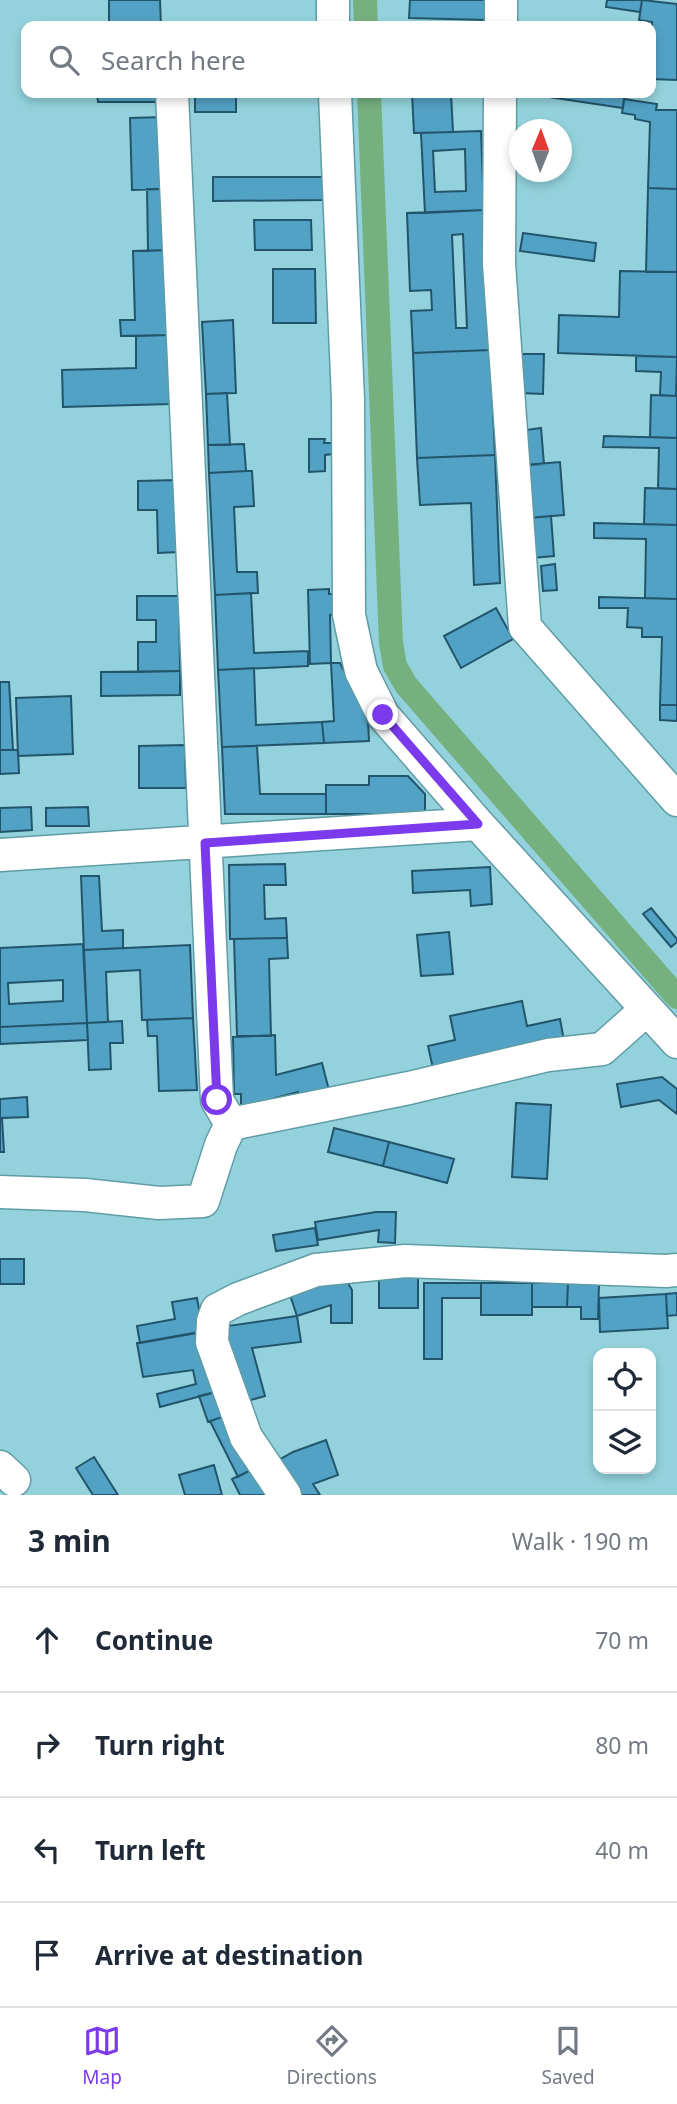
<!DOCTYPE html>
<meta charset="utf-8">
<style>
:root{--surface:#fff;--page:#f6f6f7;--text:#1f2937;--muted:#747a83;--line:#e0e1e3;--accent:#7c3aed}
body{margin:0;font-family:"Noto Sans",sans-serif;background:var(--page);color:var(--text)}
.controls{position:absolute;right:21px;bottom:21px;display:grid;overflow:hidden;border-radius:14px;box-shadow:0 4px 10px #0003}
.controls button{width:63px;height:63px;display:grid;place-items:center;padding:0;border:0;border-bottom:2px solid var(--line);background:var(--surface);color:var(--text);font:35px sans-serif}
.compass{position:absolute;left:509px;top:119px;width:63px;height:63px;border-radius:50%;background:var(--surface);box-shadow:0 4px 10px #0003;rotate:1deg}
.stop{position:absolute;width:21px;height:21px;margin:-16px;border:5px solid #7c3aed;border-radius:50%;background:#fff}
.stop.end{background:#7c3aed;border-color:#fff;box-shadow:0 2px 7px #0008}
.list{margin:0;padding:0;list-style:none}
h2{display:flex;justify-content:space-between;align-items:center;height:91px;margin:0;padding:0 28px;font-size:30px}
h2 small{font-size:23px;font-weight:400;color:var(--muted)}
.list li{display:grid;grid-template-columns:46px 1fr auto;gap:21px;align-items:center;box-sizing:border-box;height:105px;padding:0 28px;border-top:2px solid var(--line)}
.list b{display:block;font-size:26px;white-space:nowrap}
.list em{font-size:23px;font-style:normal;color:var(--muted)}
.icon{flex:none;width:38px;height:38px;fill:none;stroke:currentColor;stroke-width:2;stroke-linecap:round;stroke-linejoin:round}
.map{position:relative;flex:none;width:677px;height:1495px;overflow:hidden}
.search{position:absolute;background:var(--surface);box-shadow:0 4px 10px #0003;left:21px;right:21px;top:21px;height:77px;display:flex;align-items:center;gap:18px;box-sizing:border-box;padding:0 24px;border-radius:14px;color:var(--muted);font-size:26px}
.sheet{height:511px;background:var(--surface)}
nav{display:flex;justify-content:space-around;align-items:center;box-sizing:border-box;height:98px;border-top:2px solid var(--line);background:var(--surface);font-size:19px;color:var(--muted)}
nav a{display:grid;justify-items:center;gap:4px}
nav .on{color:var(--accent)}
.map>svg:first-child{display:block}
</style>
<div class="map">
<svg width="677" height="1495" viewBox="0 0 677 1495">
<rect width="100%" height="100%" fill="#93d2dc"/>
<g fill="none" stroke-linecap="round" stroke-linejoin="round">
<!-- canal -->
<path stroke="#75b07f" stroke-width="24" d="M 365,0 L 366,26
M 369,93 L 391,643 L 395,666 L 406,685 L 677,997"/>
</g>
<!-- building -->
<path fill="#52a2c5" stroke="#22556b" stroke-width="2" fill-rule="evenodd" d="M 109,0 L 160,0 L 161,26 L 109,26 Z
M 410,0 L 486,0 L 486,20 L 409,18 Z
M 607,0 L 642,0 L 640,12 L 606,7 Z
M 642,0 L 677,4 L 677,80 L 651,79 L 652,22 L 639,20 Z
M 97,93 L 161,93 L 161,102 L 98,102 Z
M 195,93 L 236,93 L 236,112 L 195,112 Z
M 412,93 L 451,93 L 453,132 L 414,133 Z
M 522,93 L 625,93 L 623,108 Z
M 624,99 L 657,104 L 656,110 L 677,110 L 677,189 L 648,188 L 650,122 L 635,119 L 635,115 L 622,113 Z
M 164,117 L 166,189 L 132,190 L 130,118 Z
M 481,131 L 484,210 L 425,213 L 421,133 ZM 465,149 L 466,191 L 435,192 L 433,151 Z
M 213,177 L 323,177 L 324,200 L 213,201 Z
M 648,188 L 677,189 L 677,272 L 646,272 Z
M 147,189 L 166,189 L 167,250 L 148,251 Z
M 484,210 L 490,350 L 413,353 L 411,311 L 432,310 L 431,290 L 410,291 L 407,213 ZM 463,234 L 467,328 L 456,328 L 452,235 Z
M 254,220 L 311,220 L 312,250 L 255,250 Z
M 523,233 L 596,243 L 594,261 L 520,251 Z
M 167,250 L 170,335 L 121,336 L 120,320 L 135,320 L 133,251 Z
M 273,269 L 315,269 L 316,323 L 273,323 Z
M 620,271 L 677,272 L 677,357 L 558,353 L 559,315 L 619,317 Z
M 233,320 L 236,393 L 206,394 L 202,322 Z
M 170,335 L 171,404 L 63,407 L 62,370 L 136,368 L 136,336 Z
M 490,350 L 495,455 L 417,458 L 413,353 Z
M 521,354 L 544,354 L 543,394 L 520,393 Z
M 636,356 L 677,357 L 676,396 L 660,395 L 661,372 L 636,371 Z
M 227,393 L 230,445 L 208,445 L 206,394 Z
M 651,395 L 677,396 L 677,438 L 650,437 Z
M 541,428 L 544,464 L 529,465 L 526,430 Z
M 604,436 L 677,438 L 677,489 L 658,488 L 659,448 L 603,447 Z
M 309,439 L 325,439 L 324,443 L 333,443 L 333,454 L 325,455 L 325,471 L 309,472 Z
M 244,444 L 246,471 L 209,473 L 208,445 Z
M 495,455 L 500,583 L 474,585 L 471,503 L 420,505 L 417,458 Z
M 560,462 L 564,515 L 529,518 L 525,465 Z
M 246,471 L 252,471 L 254,506 L 234,507 L 237,572 L 257,572 L 258,593 L 215,595 L 209,473 Z
M 177,480 L 178,552 L 158,553 L 157,510 L 138,510 L 138,481 Z
M 645,488 L 677,489 L 677,525 L 644,524 Z
M 551,516 L 554,556 L 532,558 L 529,518 Z
M 594,523 L 677,525 L 677,599 L 645,598 L 646,539 L 594,538 Z
M 555,564 L 557,590 L 543,591 L 541,566 Z
M 329,589 L 329,594 L 340,594 L 341,614 L 330,615 L 331,663 L 310,664 L 308,590 Z
M 251,593 L 254,653 L 308,651 L 308,666 L 218,670 L 215,595 Z
M 137,596 L 179,596 L 180,671 L 138,672 L 138,642 L 156,642 L 156,620 L 137,620 Z
M 599,597 L 677,599 L 677,705 L 660,705 L 662,637 L 642,637 L 642,628 L 627,627 L 628,608 L 599,608 Z
M 496,608 L 513,639 L 461,668 L 444,636 Z
M 331,663 L 340,663 L 368,720 L 369,741 L 324,743 L 322,722 L 334,721 Z
M 254,668 L 256,725 L 322,722 L 324,743 L 222,747 L 218,670 Z
M 180,671 L 180,695 L 101,696 L 101,672 Z
M 0,682 L 9,682 L 13,750 L 0,750 Z
M 71,696 L 73,754 L 18,756 L 16,698 Z
M 660,705 L 677,705 L 677,721 L 660,720 Z
M 185,745 L 186,788 L 139,788 L 139,746 Z
M 257,746 L 260,794 L 326,794 L 326,814 L 225,814 L 222,747 Z
M 0,750 L 18,750 L 19,773 L 0,774 Z
M 369,776 L 408,776 L 425,794 L 425,814 L 326,814 L 326,785 L 369,785 Z
M 31,807 L 32,830 L 0,832 L 0,808 Z
M 88,807 L 89,826 L 46,826 L 46,808 Z
M 285,864 L 286,885 L 264,885 L 265,919 L 286,918 L 287,938 L 230,939 L 229,865 Z
M 490,867 L 492,904 L 471,906 L 470,890 L 413,893 L 412,871 Z
M 81,876 L 99,876 L 102,931 L 123,930 L 123,948 L 84,950 Z
M 651,908 L 677,939 L 677,942 L 671,947 L 643,914 Z
M 449,932 L 453,974 L 421,976 L 417,935 Z
M 287,938 L 288,958 L 269,959 L 271,1036 L 237,1036 L 234,939 Z
M 83,944 L 87,1023 L 0,1027 L 0,948 ZM 63,980 L 63,1001 L 9,1004 L 8,983 Z
M 190,945 L 193,1018 L 142,1020 L 140,970 L 106,972 L 108,1022 L 87,1023 L 84,950 Z
M 522,1001 L 527,1026 L 560,1019 L 565,1046 L 434,1073 L 428,1046 L 455,1040 L 450,1016 Z
M 193,1018 L 197,1090 L 159,1091 L 157,1036 L 148,1036 L 147,1020 Z
M 122,1021 L 123,1043 L 110,1043 L 111,1069 L 89,1070 L 87,1023 Z
M 87,1023 L 88,1040 L 0,1044 L 0,1027 Z
M 275,1035 L 276,1075 L 322,1063 L 332,1102 L 302,1109 L 298,1092 L 275,1098 L 275,1107 L 241,1108 L 241,1094 L 234,1094 L 233,1037 Z
M 662,1077 L 677,1089 L 677,1114 L 659,1100 L 621,1107 L 617,1084 Z
M 27,1097 L 28,1117 L 2,1118 L 4,1152 L 0,1152 L 0,1099 Z
M 516,1103 L 551,1105 L 547,1179 L 512,1177 Z
M 334,1128 L 389,1142 L 383,1166 L 328,1152 Z
M 389,1142 L 454,1159 L 447,1183 L 383,1166 Z
M 376,1212 L 396,1212 L 395,1243 L 378,1242 L 379,1230 L 318,1240 L 315,1222 Z
M 315,1228 L 318,1245 L 276,1251 L 273,1235 Z
M 0,1259 L 24,1259 L 24,1284 L 0,1284 Z
M 344,1276 L 352,1290 L 352,1323 L 331,1323 L 331,1305 L 297,1316 L 290,1295 Z
M 379,1277 L 418,1277 L 418,1308 L 379,1308 Z
M 424,1283 L 481,1283 L 481,1298 L 442,1298 L 442,1359 L 424,1359 Z
M 481,1283 L 532,1283 L 532,1315 L 481,1315 Z
M 532,1283 L 568,1283 L 567,1307 L 532,1307 Z
M 568,1283 L 599,1283 L 598,1319 L 581,1319 L 581,1307 L 567,1307 Z
M 677,1293 L 677,1315 L 667,1316 L 666,1294 Z
M 666,1294 L 668,1328 L 600,1332 L 599,1298 Z
M 197,1298 L 203,1332 L 140,1343 L 137,1326 L 175,1319 L 172,1302 Z
M 297,1316 L 301,1342 L 252,1348 L 265,1396 L 244,1402 L 227,1341 L 228,1326 Z
M 205,1331 L 220,1391 L 160,1407 L 157,1394 L 196,1384 L 193,1370 L 143,1377 L 137,1343 Z
M 220,1391 L 228,1415 L 208,1422 L 199,1396 Z
M 228,1415 L 255,1468 L 238,1477 L 210,1421 Z
M 326,1440 L 338,1475 L 313,1484 L 320,1495 L 295,1495 L 275,1462 L 293,1452 Z
M 94,1457 L 118,1495 L 93,1495 L 76,1468 Z
M 214,1465 L 222,1495 L 185,1495 L 179,1475 Z
M 255,1468 L 269,1495 L 240,1495 L 232,1479 Z"/>
<g fill="none" stroke-linecap="round" stroke-linejoin="round">
<!-- minor casing -->
<g stroke="#5f9ca6" stroke-width="35">
<path id="minor" d="M 333,0 L 333,26
M 501,26 L 501,0
M 172,93 L 217,1100 L 231,1124
M 335,93 L 348,400 L 349,615 L 361,671 L 383,715 L 478,824 L 677,1042
M 500,93 L 499,264 L 525,627 L 677,800
M 0,855 L 478,824
M 0,1192 L 85,1195 L 159,1203 L 203,1201 L 221,1145 L 231,1124 L 409,1088 L 548,1055 L 602,1049 L 647,1009
M 0,1467 L 14,1480
M 285,1495 L 246,1437 L 212,1342 L 213,1321 L 217,1310 L 238,1299 L 316,1270 L 405,1261 L 666,1271 L 677,1270"/>
</g>
<!-- minor -->
<use href="#minor" stroke="#fff" stroke-width="32"/>
</g>
<g fill="none" stroke-linecap="round" stroke-linejoin="round">
<!-- route -->
<path stroke="#7c3aed" stroke-width="9" d="M 217,1100 L 205,843 L 478,824 L 383,715"/>
</g>
</svg>
<div class="controls">
<button><svg class="icon" aria-label="locate" viewBox="0 0 24 24"><circle cx="12" cy="12" r="6"/><path d="M12 2v4M12 18v4M2 12h4M18 12h4"/></svg></button>
<button><svg class="icon" aria-label="layers" viewBox="0 0 24 24"><path d="M12 4l9 5-9 5-9-5zM3 14l9 5 9-5"/></svg></button>
</div>
<svg class="compass" viewBox="-18 -18 36 36"><path d="M0-13l5 13h-10z" fill="#e53935"/><path d="M0 13l5-13h-10z" fill="#747a83"/></svg>
<div class="stop" style="left:217px;top:1100px"></div>
<div class="stop end" style="left:383px;top:715px"></div>
<div class="search"><svg class="icon" aria-label="search" viewBox="0 0 24 24"><circle cx="10" cy="10" r="6"/><path d="M15 15l6 6"/></svg>Search here</div>
</div>
<section class="sheet">
<h2>3 min<small>Walk · 190 m</small></h2>
<ul class="list">
<li><svg class="icon" aria-label="ahead" viewBox="0 0 24 24"><path d="M12 20V5M6 11l6-6 6 6"/></svg><div><b>Continue</b></div><em>70 m</em></li>
<li><svg class="icon" aria-label="right" viewBox="0 0 24 24"><path d="M7 20v-9h11M14 6l5 5-5 5"/></svg><div><b>Turn right</b></div><em>80 m</em></li>
<li><svg class="icon" aria-label="left" viewBox="0 0 24 24"><path d="M17 20v-9H6M10 6l-5 5 5 5"/></svg><div><b>Turn left</b></div><em>40 m</em></li>
<li><svg class="icon" aria-label="arrive" viewBox="0 0 24 24"><path d="M6 21V4h12l-3 4 3 4H6"/></svg><div><b>Arrive at destination</b></div></li>
</ul>
</section>
<nav>
<a class="on"><svg class="icon" aria-label="map" viewBox="0 0 24 24"><path d="M3 6l6-2 6 2 6-2v14l-6 2-6-2-6 2zM9 4v14M15 6v14"/></svg>Map</a>
<a><svg class="icon" aria-label="directions" viewBox="0 0 24 24"><path d="M12 3l9 9-9 9-9-9zM9 14v-3h6M13 9l2 2-2 2"/></svg>Directions</a>
<a><svg class="icon" aria-label="saved" viewBox="0 0 24 24"><path d="M7 4h10v16l-5-4-5 4z"/></svg>Saved</a>
</nav>
